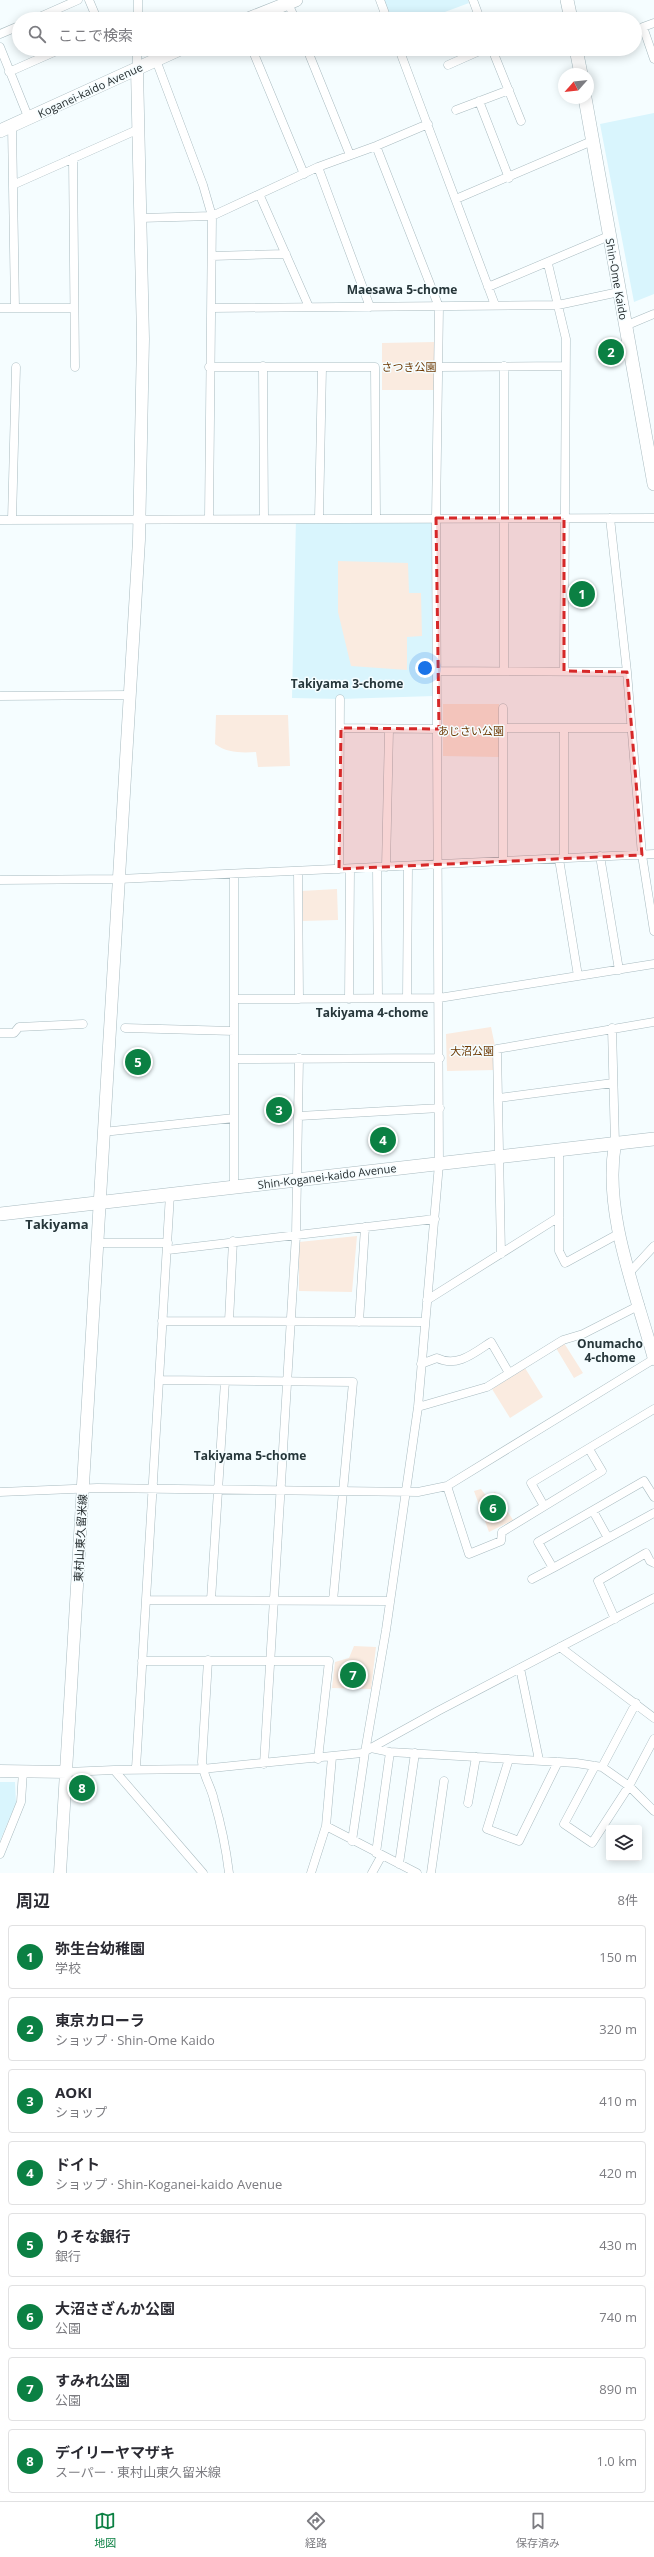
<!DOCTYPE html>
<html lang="ja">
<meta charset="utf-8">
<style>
:root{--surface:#fff;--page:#f2f2f3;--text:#2b2b33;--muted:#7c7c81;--line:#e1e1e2;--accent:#0b8043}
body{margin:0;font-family:"Open Sans","Noto Sans JP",sans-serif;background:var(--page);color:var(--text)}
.controls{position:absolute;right:12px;bottom:12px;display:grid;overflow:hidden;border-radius:4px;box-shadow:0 2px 10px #0003}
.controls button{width:36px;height:36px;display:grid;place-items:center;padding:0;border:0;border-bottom:1px solid var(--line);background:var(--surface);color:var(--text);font:20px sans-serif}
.compass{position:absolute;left:558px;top:68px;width:36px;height:36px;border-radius:50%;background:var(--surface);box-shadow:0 2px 10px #0003;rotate:243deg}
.you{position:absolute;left:425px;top:668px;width:14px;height:14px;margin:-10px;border:3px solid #fff;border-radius:50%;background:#1a73e8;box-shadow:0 0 0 6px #1a73e833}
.badge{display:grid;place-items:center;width:26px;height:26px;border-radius:50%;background:var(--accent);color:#fff;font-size:13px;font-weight:700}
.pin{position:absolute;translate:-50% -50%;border:2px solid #fff;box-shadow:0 1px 4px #0006}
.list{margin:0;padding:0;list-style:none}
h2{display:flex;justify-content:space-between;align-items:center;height:52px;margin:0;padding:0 16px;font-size:17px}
h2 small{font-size:13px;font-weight:400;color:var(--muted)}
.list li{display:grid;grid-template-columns:26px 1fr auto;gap:12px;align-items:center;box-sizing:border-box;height:64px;margin:0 8px 8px;padding:0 8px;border:1px solid var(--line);border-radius:4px}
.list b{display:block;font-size:15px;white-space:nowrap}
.list p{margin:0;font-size:13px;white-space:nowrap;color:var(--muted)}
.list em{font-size:13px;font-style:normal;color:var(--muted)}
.icon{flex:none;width:22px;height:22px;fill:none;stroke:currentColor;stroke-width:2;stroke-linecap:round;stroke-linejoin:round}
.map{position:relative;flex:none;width:654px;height:1873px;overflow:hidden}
.search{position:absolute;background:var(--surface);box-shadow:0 2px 10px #0003;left:12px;right:12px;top:12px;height:44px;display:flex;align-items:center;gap:10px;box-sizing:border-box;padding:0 14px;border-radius:22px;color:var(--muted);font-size:15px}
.sheet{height:628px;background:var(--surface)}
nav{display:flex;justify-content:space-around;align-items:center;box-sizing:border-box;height:56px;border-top:1px solid var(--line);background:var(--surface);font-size:11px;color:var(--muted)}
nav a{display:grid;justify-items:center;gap:2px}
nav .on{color:var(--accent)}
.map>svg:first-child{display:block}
</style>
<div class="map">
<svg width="654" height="1873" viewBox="0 0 654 1873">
<rect width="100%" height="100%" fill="#f5fdff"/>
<!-- built -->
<path fill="#d9f5fd" d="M 384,0 L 468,0 L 469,3 L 426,19 L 391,19 Z
M 654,113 L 654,294 L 634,302 L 600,124 Z
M 296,518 L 436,518 L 434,696 L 340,699 L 292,698 Z
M 0,1782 L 15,1782 L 16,1803 L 0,1841 Z"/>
<!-- green -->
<path fill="#faebe0" d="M 435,342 L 435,390 L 382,390 L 382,343 Z
M 338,561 L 408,563 L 409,593 L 421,593 L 422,636 L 407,637 L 407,670 L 351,666 L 338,612 Z
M 443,704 L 499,704 L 499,757 L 443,756 Z
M 216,715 L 288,715 L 290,766 L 258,767 L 256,752 C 242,753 227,753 215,744 Z
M 337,889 L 338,920 L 301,921 L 301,891 Z
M 491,1027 L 495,1046 L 495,1070 L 447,1071 L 446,1034 Z
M 357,1236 L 352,1292 L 299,1291 L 299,1242 Z
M 564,1343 L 583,1373 L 574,1378 L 556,1348 Z
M 525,1368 L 543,1397 L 510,1418 L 492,1389 Z
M 481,1489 L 487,1497 L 495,1492 L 513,1520 L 489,1532 L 474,1491 Z
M 354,1646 L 376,1647 L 371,1689 L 332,1688 L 335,1662 L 349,1658 Z"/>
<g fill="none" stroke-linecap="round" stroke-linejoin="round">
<!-- street casing -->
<g stroke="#a9bbc0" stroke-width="9">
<path id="street" d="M 89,0 L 97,19
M 380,0 L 387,19
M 473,0 L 480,19
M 288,3 L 295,19
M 35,19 L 78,0
M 138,19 L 138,0
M 654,23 L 643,27 L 654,59
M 0,34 L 19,26
M 0,47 L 29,119
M 252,49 L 304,174
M 307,49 L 350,155
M 399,49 L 495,305
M 492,49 L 521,121
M 156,60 L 203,185 L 212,216 L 209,518
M 448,65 L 484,49
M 137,69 L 137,49
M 9,72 L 61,49
M 479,101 L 509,178
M 456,110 L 509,90
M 12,126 L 15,308
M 73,158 L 75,367
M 318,167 L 370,307
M 15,184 L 139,129
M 260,196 L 309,307
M 456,199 L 592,141
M 140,218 L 212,216 L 318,167 L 376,146 L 428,124
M 212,256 L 286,254
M 548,264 L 566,339 L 564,671
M 488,287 L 609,236
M 0,308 L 74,308
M 212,308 L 558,305 L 619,292
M 625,326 L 654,314
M 263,366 L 264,518
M 209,367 L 375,367 L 376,518
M 439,367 L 565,366
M 319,518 L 322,368
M 610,518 L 627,672 L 642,855 L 654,931
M 0,520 L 654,518
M 12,520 L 16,367
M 504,670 L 504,366
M 438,671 L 627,672
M 0,696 L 130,695
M 503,708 L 503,861
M 341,728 L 439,729
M 502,728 L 631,728
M 600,856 L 619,970
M 564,858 L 564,728
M 559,859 L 578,976
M 377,867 L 378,998
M 386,867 L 389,730
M 339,869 L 340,699
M 298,871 L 299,999
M 0,880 L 119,879 L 654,854
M 407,998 L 408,866
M 235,999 L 439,998 L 654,964
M 349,999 L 350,869
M 125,1028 L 234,1031
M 612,1028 L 615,1144
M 0,1033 L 14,1033 L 19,1027 L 83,1024
M 234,1059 L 440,1058
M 499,1098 L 613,1083
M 299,1116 L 440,1108
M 103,1132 L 234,1118
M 559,1150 L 559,1251 L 565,1263 L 620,1233
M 234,1187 L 234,874
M 97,1243 L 168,1243
M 168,1250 L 435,1219
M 501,1254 L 497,1049 L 654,1022
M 630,1272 L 654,1246
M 427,1300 L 559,1217
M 162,1321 L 425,1322
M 229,1321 L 233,1241
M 359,1322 L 365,1227
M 421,1364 L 437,1358 C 457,1368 474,1353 491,1342 L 509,1373
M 159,1380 L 170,1194
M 418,1407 L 487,1387 L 563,1340 L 583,1334 L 640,1305
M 447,1486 L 469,1554 L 501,1541 L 502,1532 L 602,1471 L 589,1449
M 0,1492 L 97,1488 L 418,1492 L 447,1486 L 654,1359
M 654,1497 L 644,1481 L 538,1542 L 553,1568 L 654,1513
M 544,1506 L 531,1483 L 654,1409
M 593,1511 L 608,1538
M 532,1579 L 553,1568
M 146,1600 L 389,1601
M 211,1600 L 225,1381
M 615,1619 L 598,1581 L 646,1553 L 650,1561 L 654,1563
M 560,1647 L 654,1718
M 208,1660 L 202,1762 C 203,1776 211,1786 214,1800 C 221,1824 226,1848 229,1873
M 142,1661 L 329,1661 L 318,1759
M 520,1668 L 539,1760
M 371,1748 L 390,1752 L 576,1763 L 602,1767 L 629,1786 L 654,1811
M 509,1759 L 487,1829 L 519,1841 L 558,1762
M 264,1764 L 296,1235 L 299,1058
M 595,1766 L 564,1824 L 592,1843 L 629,1786 L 654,1739
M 602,1767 L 636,1703
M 136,1768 L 159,1380 L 353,1382 L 333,1601
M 114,1770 L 202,1769 L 362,1753 L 438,1711 L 654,1598
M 67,1772 L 114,1770 L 203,1873
M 468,1803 L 476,1757
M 326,1826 L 417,1873
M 352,1841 L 365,1752 L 386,1630 L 418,1407 L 439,1164 L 436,518 L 439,307 L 376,146
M 376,1853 L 390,1752
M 0,1854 L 21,1802 L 23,1771
M 399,1864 L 415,1753
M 311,1873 L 326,1826 L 332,1757
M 372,1873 L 382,1855
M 431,1873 L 444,1781"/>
</g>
<!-- secondary casing -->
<g stroke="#a9bbc0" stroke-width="13">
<path id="secondary" d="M 615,1144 C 603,1213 636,1292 654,1359
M 0,1771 L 67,1772
M 60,1873 L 139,540 L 143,339 L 137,69"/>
</g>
<!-- primary casing -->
<g stroke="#a9bbc0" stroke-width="14">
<path id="primary" d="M 567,0 L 571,19
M 248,19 L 296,0
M 576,49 L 581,74
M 585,98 L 654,484
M 0,131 L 180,49
M 0,1214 L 654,1139"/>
</g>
<!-- street -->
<use href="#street" stroke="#fff" stroke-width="8"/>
<!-- secondary -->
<use href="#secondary" stroke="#fff" stroke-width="12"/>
<!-- primary -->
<use href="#primary" stroke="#fff" stroke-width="13"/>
</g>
<!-- marked area -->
<path fill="#d62828" fill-opacity="0.2" stroke="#d62828" stroke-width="3" stroke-dasharray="8 5" stroke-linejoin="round" d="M 436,518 L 564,518 L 564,671 L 627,672 L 642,855 L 339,869 L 341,728 L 439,729 Z"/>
<g text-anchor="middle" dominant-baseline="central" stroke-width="3" stroke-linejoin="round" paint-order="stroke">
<!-- street labels -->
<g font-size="11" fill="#252c2e" stroke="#f5fdff">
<text transform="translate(90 90) rotate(-25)">Koganei-kaido Avenue</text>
<text transform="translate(617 279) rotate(80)">Shin-Ome Kaido</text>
<text transform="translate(327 1176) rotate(-7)">Shin-Koganei-kaido Avenue</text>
<text transform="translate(80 1538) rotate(-87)">東村山東久留米線</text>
</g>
<!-- park labels -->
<g font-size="11" fill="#6e3a04" stroke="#f5fdff">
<text x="409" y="366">さつき公園</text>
<text x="471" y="730">あじさい公園</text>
<text x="472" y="1050">大沼公園</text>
</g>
<!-- neighbourhood labels -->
<g font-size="12" font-weight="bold" fill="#26363a" stroke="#f5fdff">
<text x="402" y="289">Maesawa 5-chome</text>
<text x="347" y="683">Takiyama 3-chome</text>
<text x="372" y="1012">Takiyama 4-chome</text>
<text x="610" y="1343">Onumacho<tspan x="610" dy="14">4-chome</tspan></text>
<text x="250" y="1455">Takiyama 5-chome</text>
</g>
<!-- quarter labels -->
<g font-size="13" font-weight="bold" fill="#26363a" stroke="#f5fdff">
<text x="57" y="1224">Takiyama</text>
</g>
</g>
</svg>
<div class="controls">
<button><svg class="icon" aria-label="layers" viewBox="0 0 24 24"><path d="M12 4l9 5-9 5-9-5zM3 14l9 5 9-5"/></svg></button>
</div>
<svg class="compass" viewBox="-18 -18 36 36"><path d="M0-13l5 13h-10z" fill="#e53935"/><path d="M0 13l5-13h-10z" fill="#7c7c81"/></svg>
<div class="you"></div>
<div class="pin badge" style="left:582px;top:594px">1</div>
<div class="pin badge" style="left:611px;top:352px">2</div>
<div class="pin badge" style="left:279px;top:1110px">3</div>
<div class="pin badge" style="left:383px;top:1140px">4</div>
<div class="pin badge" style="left:138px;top:1062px">5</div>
<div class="pin badge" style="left:493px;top:1508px">6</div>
<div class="pin badge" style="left:353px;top:1675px">7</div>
<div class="pin badge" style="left:82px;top:1788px">8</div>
<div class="search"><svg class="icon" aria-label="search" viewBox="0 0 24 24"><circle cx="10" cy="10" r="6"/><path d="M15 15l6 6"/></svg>ここで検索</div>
</div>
<section class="sheet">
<h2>周辺<small>8件</small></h2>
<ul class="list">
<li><span class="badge">1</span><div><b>弥生台幼稚園</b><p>学校</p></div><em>150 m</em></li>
<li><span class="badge">2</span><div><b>東京カローラ</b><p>ショップ · Shin-Ome Kaido</p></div><em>320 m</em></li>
<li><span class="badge">3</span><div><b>AOKI</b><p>ショップ</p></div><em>410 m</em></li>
<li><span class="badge">4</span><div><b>ドイト</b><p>ショップ · Shin-Koganei-kaido Avenue</p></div><em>420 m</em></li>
<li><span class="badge">5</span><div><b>りそな銀行</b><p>銀行</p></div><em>430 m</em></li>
<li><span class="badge">6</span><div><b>大沼さざんか公園</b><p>公園</p></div><em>740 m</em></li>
<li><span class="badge">7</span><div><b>すみれ公園</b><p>公園</p></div><em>890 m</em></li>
<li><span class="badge">8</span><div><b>デイリーヤマザキ</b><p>スーパー · 東村山東久留米線</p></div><em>1.0 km</em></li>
</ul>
</section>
<nav>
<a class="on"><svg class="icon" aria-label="map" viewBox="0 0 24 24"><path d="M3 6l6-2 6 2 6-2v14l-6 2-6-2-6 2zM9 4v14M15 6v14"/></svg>地図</a>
<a><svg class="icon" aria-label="directions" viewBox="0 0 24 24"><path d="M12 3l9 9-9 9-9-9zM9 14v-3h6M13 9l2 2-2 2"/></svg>経路</a>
<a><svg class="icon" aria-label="saved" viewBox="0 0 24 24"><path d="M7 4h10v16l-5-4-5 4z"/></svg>保存済み</a>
</nav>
